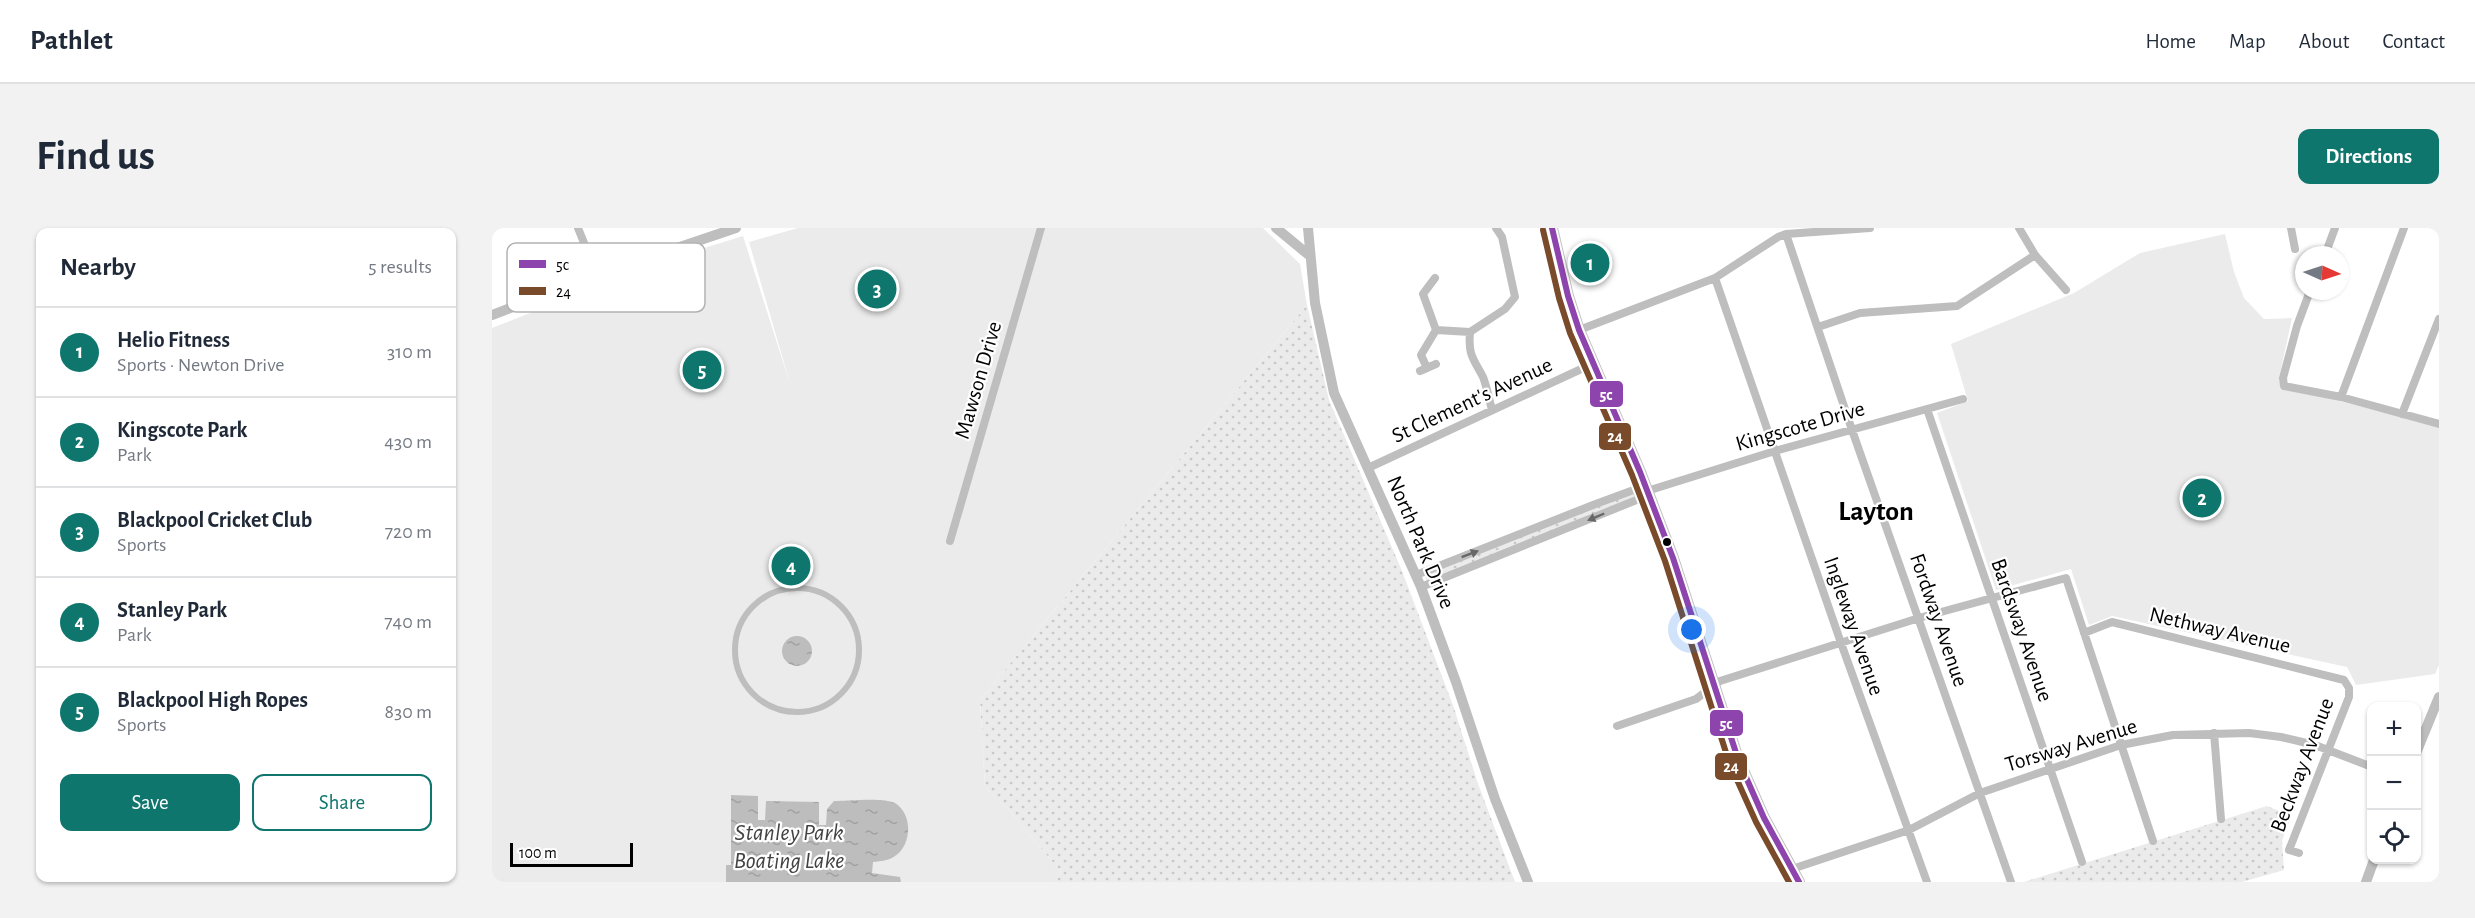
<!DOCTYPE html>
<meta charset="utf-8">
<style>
:root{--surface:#fff;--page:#f2f2f3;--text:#1f2937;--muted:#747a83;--line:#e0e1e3;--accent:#0f766e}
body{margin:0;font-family:"Alegreya Sans",sans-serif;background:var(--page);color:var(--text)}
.controls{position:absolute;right:18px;bottom:18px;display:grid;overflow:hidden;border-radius:12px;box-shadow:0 2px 4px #0004}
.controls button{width:54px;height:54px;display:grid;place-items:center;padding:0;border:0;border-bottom:2px solid var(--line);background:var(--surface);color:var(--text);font:30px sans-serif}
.compass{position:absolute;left:1803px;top:18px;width:54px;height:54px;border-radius:50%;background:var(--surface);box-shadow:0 2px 4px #0004;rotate:93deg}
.scale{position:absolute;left:18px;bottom:15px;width:123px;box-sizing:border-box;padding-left:6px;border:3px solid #000;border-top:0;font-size:16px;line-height:21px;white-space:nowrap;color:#000;-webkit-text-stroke:4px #fff;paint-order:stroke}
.you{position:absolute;left:1200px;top:402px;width:21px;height:21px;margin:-15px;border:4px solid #fff;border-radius:50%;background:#1a73e8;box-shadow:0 0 0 9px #1a73e833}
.badge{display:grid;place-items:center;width:39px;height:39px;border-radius:50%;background:var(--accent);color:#fff;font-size:20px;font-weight:700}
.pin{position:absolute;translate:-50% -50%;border:3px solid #fff;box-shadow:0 2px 6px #0006}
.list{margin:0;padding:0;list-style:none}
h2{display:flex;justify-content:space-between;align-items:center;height:78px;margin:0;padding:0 24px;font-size:26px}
h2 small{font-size:20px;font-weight:400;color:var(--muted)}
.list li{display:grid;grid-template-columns:39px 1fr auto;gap:18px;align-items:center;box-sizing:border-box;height:90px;padding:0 24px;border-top:2px solid var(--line)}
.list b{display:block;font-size:22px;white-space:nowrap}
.list p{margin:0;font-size:20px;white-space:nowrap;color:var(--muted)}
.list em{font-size:20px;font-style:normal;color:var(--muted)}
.actions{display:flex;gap:12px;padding:18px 24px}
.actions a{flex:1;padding:14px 0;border:2px solid var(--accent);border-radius:12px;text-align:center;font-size:21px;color:var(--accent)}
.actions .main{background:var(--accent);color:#fff}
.icon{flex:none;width:33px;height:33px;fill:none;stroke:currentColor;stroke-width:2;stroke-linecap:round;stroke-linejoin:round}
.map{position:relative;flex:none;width:1947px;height:654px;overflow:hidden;border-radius:12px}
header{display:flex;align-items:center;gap:36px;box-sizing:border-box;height:84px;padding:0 30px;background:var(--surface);border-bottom:2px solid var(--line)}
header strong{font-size:28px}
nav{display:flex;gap:33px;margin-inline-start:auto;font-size:21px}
.intro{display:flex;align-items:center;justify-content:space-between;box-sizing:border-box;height:144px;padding:0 36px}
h1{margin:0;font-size:42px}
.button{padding:15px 27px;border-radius:12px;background:var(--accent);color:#fff;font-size:21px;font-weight:700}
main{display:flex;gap:36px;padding:0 36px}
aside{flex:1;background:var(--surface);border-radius:12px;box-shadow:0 2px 4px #0004}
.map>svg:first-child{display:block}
</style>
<header>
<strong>Pathlet</strong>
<nav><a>Home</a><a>Map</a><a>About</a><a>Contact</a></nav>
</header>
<div class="intro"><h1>Find us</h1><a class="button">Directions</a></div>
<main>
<aside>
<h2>Nearby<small>5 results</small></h2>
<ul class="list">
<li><span class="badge">1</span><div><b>Helio Fitness</b><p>Sports · Newton Drive</p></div><em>310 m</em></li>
<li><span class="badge">2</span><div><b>Kingscote Park</b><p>Park</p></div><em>430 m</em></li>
<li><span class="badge">3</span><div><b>Blackpool Cricket Club</b><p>Sports</p></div><em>720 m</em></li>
<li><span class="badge">4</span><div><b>Stanley Park</b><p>Park</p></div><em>740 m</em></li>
<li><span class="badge">5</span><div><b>Blackpool High Ropes</b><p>Sports</p></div><em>830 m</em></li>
</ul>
<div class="actions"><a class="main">Save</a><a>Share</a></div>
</aside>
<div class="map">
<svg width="1947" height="654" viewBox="0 0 1947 654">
<defs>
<pattern id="grass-dots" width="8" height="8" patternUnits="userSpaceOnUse" patternTransform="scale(1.5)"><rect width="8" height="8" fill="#ebebeb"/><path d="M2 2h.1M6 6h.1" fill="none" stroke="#c8c8c8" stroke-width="1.8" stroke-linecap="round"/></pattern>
<pattern id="water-ripples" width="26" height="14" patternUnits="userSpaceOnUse" patternTransform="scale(1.5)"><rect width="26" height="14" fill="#bdbdbd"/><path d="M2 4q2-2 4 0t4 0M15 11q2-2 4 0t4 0" fill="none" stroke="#a1a1a1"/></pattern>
</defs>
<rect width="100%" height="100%" fill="#fff"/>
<!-- grass -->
<path fill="url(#grass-dots)" d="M 815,77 L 837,172 L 910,343 L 962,480 L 985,553 L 1023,654 L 563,654 L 569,644 L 517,582 L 493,559 L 488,472 Z
M 1141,260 L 1146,271 L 936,356 L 931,344 Z
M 1775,578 L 1799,588 L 1790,613 L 1792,642 L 1750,654 L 1532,654 Z"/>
<!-- park -->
<path fill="#ebebeb" d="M 306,0 L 771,0 L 808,36 L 815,77 L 488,472 L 493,559 L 517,582 L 569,644 L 563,654 L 0,654 L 0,100 L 167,34 L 251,8 L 299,159 L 257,14 Z
M 1733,6 L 1742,44 L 1752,70 L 1772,91 L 1800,90 L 1787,150 L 1789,161 L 1829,168 L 1947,199 L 1947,437 L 1943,446 L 1864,457 L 1855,439 L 1620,388 L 1597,397 L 1579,341 L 1504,362 L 1445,185 L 1476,173 L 1459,116 L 1582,65 L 1648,25 Z"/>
<!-- water -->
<path fill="url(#water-ripples)" d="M290 423a15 15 0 1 1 30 0a15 15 0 1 1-30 0Z
M 239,567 L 266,568 L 266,592 L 273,592 L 274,573 L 327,574 L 327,597 L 334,597 L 335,581 L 342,573 C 357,573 390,569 403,575 C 421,586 420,617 403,628 C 396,633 389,633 381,634 L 380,645 L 408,649 L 409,654 L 234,654 L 234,637 L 239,637 Z"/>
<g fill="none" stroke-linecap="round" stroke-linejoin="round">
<!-- pedestrian -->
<path stroke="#bebebe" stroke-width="6" d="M243 422a62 62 0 1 1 124 0a62 62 0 1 1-124 0Z"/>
<!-- minor -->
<path stroke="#bebebe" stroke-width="8" d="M 86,0 L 105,47
M 1527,0 L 1543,27 L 1574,62
M 1799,0 L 1803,21
M 1294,6 L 1360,202 L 1519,654
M 1833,27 L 1843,0
M 943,50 L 931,66 L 944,102 L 978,104
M 1223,50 L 1349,415 L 1435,654
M 1818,63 L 1805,98 L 1791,150 L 1792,158 L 1849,169 L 1947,196
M 1326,99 L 1368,85 L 1465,78 L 1543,27
M 1087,102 L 1223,50 L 1286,9 L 1294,6 L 1378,0
M 935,140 L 929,127 L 944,102
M 928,143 L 944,136
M 1849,169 L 1912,0
M 1435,181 L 1590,634
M 1000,182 C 997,171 995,159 991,149 C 981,130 976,127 978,104 L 1013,81 L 1023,69 L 1010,9 L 1004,0
M 1910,186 L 1947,91
M 876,240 L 1100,136
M 1155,263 L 1283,223 L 1471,171
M 458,313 L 549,0
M 924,347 L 1101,277 L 1147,260 L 1155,263
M 929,359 L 1152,269 L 1155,263
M 1592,405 L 1620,394 L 1852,452 L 1857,460 L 1857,469 L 1797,622 L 1807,625
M 1125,498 L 1204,471 L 1228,453 L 1427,390 L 1574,350 L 1661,613
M 1722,505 L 1729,591
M 1300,641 L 1417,602 L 1488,565 L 1629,517 L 1681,507 L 1757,505 L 1789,509 L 1823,517 L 1880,539"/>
<!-- tertiary -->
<path stroke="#bebebe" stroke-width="10" d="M 784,0 L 818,28
M 816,0 L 823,75 L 842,165 L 929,359 L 964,454 L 1003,571 L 1036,654
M 0,87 L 31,75 L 49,72 L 71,60 L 105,47 L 244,0
M 1924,525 L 1947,469
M 1874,654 L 1882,632"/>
<!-- secondary -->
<path stroke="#c2c2c2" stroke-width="12" d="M 1060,0 L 1076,68 L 1087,102 L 1148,244 L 1181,330 L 1246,531 L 1272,590 L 1307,654"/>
<!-- bus-1 casing -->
<g stroke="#fff" stroke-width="10">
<path id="bus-1" d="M 1060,0 L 1076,68 L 1087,102 L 1148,244 L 1181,330 L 1246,531 L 1272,590 L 1307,654"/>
</g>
<!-- bus-2 casing -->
<g stroke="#fff" stroke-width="10">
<path id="bus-2" d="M 1051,2 L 1067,70 L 1078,105 L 1140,247 L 1173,333 L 1237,534 L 1264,594 L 1297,654"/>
</g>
<!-- bus-1 -->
<use href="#bus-1" stroke="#8e44ad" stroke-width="6"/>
<!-- bus-2 -->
<use href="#bus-2" stroke="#7a4b2a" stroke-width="6"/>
</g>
<!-- one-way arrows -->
<defs><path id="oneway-solid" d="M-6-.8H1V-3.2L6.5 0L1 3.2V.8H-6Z" transform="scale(1.5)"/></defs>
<g fill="#686868">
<use href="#oneway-solid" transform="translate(1104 289) rotate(157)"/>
<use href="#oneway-solid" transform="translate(978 326) rotate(-21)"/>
</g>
<!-- markers -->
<circle fill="#000" stroke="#fff" stroke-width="2" cx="1175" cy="314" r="5"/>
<g text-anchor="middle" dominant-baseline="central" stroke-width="4.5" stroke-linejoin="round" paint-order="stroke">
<!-- street labels -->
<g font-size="22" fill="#000" stroke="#fff">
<text transform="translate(486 152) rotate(-74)">Mawson Drive</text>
<text transform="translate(980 172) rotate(-25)">St Clement's Avenue</text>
<text transform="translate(1308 198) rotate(-16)">Kingscote Drive</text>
<text transform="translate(929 314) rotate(67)">North Park Drive</text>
<text transform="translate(1447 392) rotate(71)">Fordway Avenue</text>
<text transform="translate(1362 398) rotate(71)">Ingleway Avenue</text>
<text transform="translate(1530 402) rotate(71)">Bardsway Avenue</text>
<text transform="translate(1728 402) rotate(13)">Nethway Avenue</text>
<text transform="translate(1579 517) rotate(-17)">Torsway Avenue</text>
<text transform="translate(1810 537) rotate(-69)">Beckway Avenue</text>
</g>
<!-- water labels -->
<g font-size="24" font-style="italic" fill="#424242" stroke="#fff">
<text x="297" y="605">Stanley Park<tspan x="297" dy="28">Boating Lake</tspan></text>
</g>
<!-- district labels -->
<g font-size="28" font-weight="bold" fill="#000" stroke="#fff">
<text x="1384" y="284">Layton</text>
</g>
</g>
<!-- legend -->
<rect x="15" y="15" width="198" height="69" rx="9" fill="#fff" stroke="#b2b2b2" stroke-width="1.5"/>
<rect x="27" y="32" width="27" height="8" fill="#8e44ad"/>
<rect x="27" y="59" width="27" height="8" fill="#7a4b2a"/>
<g font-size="16" fill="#000">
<text x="64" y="42">5c</text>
<text x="64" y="69">24</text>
</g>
<g stroke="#fff" stroke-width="2">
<rect x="1097" y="152" width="35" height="28" rx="6" fill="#8e44ad"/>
<rect x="1106" y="194" width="34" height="29" rx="6" fill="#7a4b2a"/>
<rect x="1217" y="481" width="35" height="28" rx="6" fill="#8e44ad"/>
<rect x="1222" y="524" width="34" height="29" rx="6" fill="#7a4b2a"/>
</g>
<g font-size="16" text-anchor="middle" font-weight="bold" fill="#fff">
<text x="1114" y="172">5c</text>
<text x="1123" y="214">24</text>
<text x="1234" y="501">5c</text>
<text x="1239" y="544">24</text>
</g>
</svg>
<div class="controls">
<button>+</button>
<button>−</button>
<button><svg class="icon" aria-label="locate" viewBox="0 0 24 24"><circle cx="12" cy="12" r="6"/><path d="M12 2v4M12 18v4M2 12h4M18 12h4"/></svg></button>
</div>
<svg class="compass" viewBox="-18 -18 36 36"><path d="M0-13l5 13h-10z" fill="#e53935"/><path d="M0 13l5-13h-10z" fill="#747a83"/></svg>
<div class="scale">100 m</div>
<div class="you"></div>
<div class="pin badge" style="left:1098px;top:35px">1</div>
<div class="pin badge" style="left:1710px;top:270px">2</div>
<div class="pin badge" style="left:385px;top:61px">3</div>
<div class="pin badge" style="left:299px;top:338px">4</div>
<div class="pin badge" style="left:210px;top:142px">5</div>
</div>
</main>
